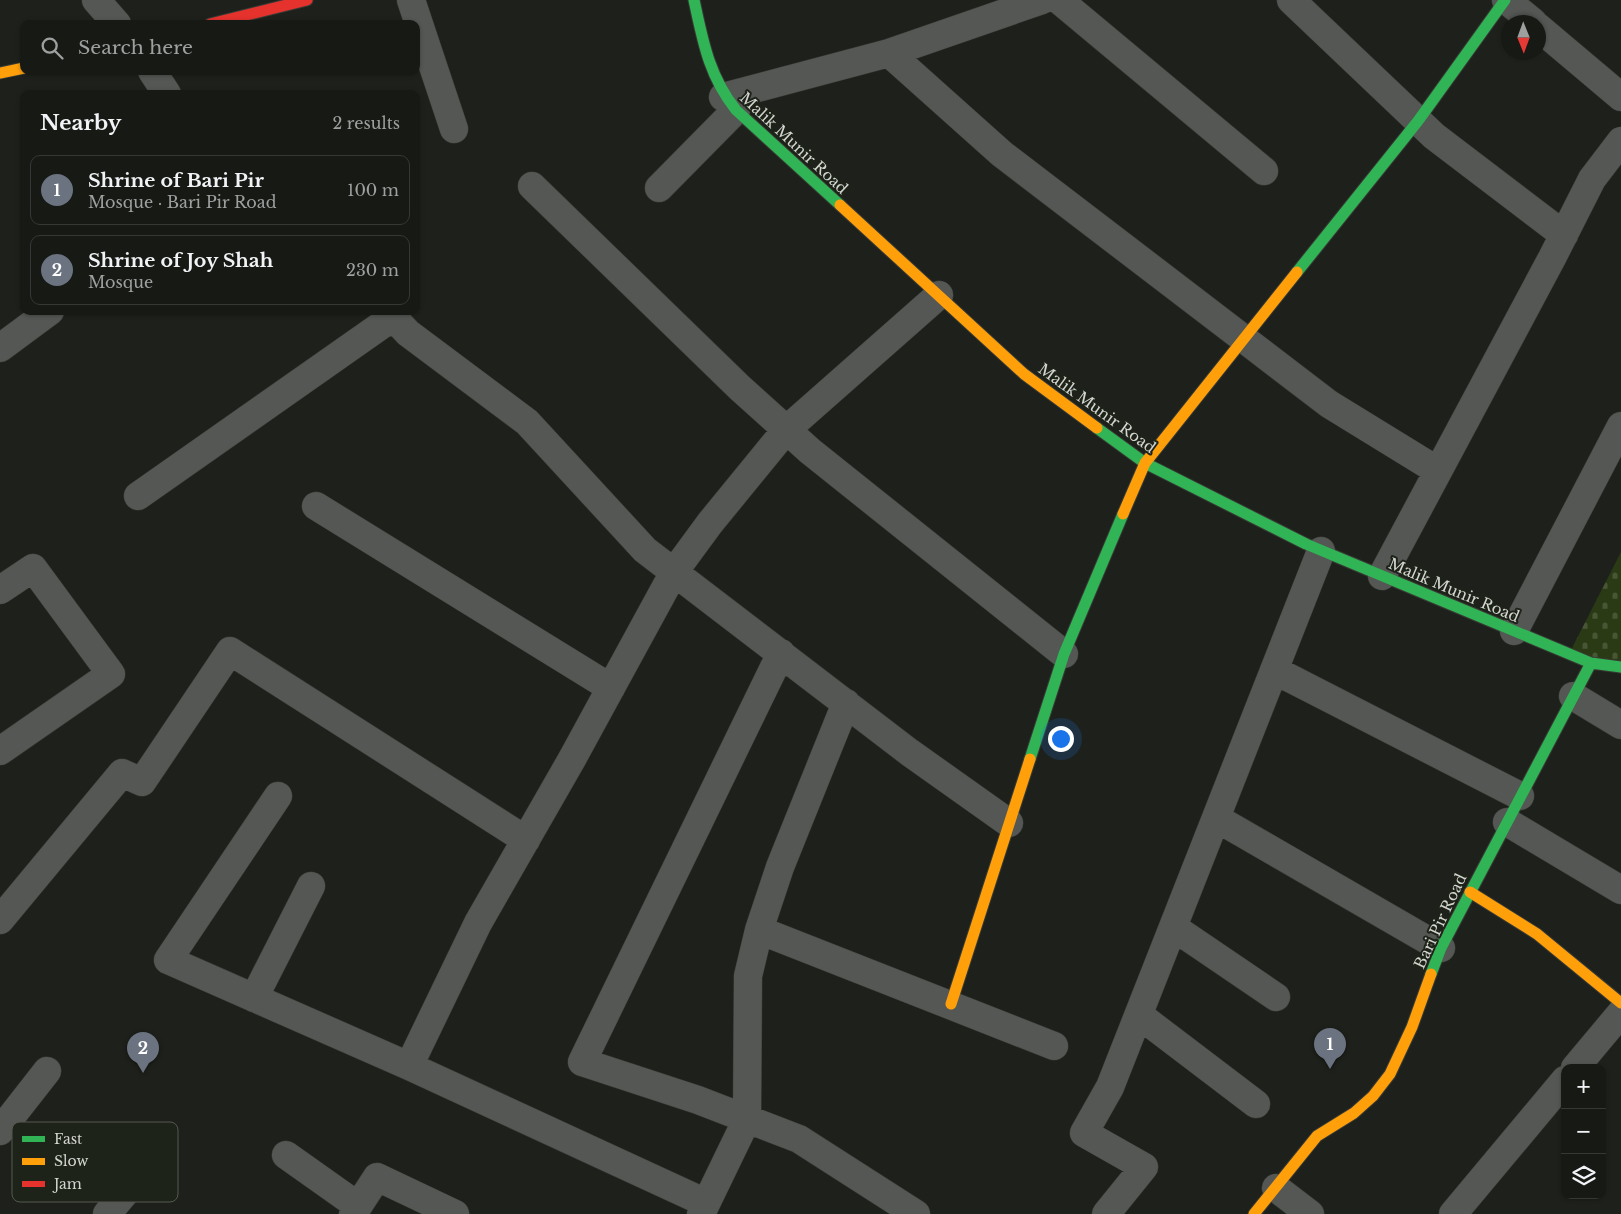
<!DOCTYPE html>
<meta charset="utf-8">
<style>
:root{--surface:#161914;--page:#1f221d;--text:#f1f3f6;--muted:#9ea0a0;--line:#353834;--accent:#1a73e8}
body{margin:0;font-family:"Libre Baskerville",serif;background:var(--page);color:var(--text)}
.controls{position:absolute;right:15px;bottom:15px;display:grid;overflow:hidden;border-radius:10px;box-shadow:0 1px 4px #0004}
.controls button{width:45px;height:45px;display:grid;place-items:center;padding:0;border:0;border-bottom:1px solid var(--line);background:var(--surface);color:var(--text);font:25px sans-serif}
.compass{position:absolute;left:1501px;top:15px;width:45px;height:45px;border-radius:50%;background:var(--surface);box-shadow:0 1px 4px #0004;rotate:179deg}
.you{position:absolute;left:1060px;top:738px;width:18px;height:18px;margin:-12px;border:4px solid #fff;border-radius:50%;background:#1a73e8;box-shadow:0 0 0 8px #1a73e833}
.badge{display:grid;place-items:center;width:32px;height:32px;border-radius:50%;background:var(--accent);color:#fff;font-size:16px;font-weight:700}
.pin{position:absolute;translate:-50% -41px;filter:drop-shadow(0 1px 2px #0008)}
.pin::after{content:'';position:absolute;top:26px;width:18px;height:15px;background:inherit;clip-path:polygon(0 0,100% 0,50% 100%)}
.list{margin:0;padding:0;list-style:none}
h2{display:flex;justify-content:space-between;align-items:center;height:65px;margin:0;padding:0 20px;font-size:21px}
h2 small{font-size:16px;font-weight:400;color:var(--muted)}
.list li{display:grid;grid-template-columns:32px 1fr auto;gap:15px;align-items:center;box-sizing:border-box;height:70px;margin:0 10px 10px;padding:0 10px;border:1px solid var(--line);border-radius:10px}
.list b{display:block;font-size:19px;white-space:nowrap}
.list p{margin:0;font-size:16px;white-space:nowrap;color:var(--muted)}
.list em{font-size:16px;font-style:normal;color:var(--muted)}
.icon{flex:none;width:28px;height:28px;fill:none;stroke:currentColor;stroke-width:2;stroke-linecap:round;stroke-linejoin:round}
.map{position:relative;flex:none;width:1621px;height:1214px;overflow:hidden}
.search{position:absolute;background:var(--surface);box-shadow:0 1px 4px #0004;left:20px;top:20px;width:400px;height:55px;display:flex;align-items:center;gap:12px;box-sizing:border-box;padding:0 18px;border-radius:10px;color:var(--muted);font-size:19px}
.panel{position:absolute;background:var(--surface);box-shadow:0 1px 4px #0004;left:20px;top:90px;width:400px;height:225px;border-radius:10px}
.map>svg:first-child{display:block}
</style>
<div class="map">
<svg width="1621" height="1214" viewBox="0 0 1621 1214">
<defs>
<pattern id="cemetery-stones" width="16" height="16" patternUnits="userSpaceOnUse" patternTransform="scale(1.25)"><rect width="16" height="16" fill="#2a3a14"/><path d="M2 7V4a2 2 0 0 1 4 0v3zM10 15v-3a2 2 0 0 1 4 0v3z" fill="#485635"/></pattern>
</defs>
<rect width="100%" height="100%" fill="#1e211b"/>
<!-- cemetery -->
<path fill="url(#cemetery-stones)" d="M 1621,552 L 1621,667 L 1569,654 Z"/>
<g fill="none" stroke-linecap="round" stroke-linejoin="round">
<!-- street casing -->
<g stroke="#393b36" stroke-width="29">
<path id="street" d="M 96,0 L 117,24
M 411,0 L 454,129
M 1059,0 L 1264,171
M 1291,0 L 1434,136 L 1564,235
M 1506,0 L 1533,22
M 1538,27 L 1621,97
M 889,53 L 1002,154 L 1244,339 L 1329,404 L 1438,471
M 152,71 L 167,94
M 723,97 L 889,53 L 1042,0
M 532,186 L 740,388 L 810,451 L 1064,654
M 659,188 L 736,110
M 389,311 L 393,317 L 408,333 L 527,422 L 645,550 L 909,752 L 1009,823
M 0,348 L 50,311
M 138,496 L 393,317
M 316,506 L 611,688
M 1382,576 L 1552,258 L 1592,179 L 1621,141
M 0,590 L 33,568 L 111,674 L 0,751
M 1514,631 L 1621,426
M 781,653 L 582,1062 L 698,1100 L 799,1139 L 916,1214
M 1274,670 L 1520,796
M 1573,696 L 1621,725
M 846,703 L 780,867 L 759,930 L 1054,1046
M 278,796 L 168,960 L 409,1066 L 706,1203
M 1216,818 L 1441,948
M 1507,822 L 1621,890
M 0,920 L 122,773 L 142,782 L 230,651 L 526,840
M 1173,927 L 1276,997
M 254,998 L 311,886
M 1139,1015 L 1256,1104
M 409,1066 L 478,923 L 572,759 L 674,572 L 710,523 L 786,430 L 939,295
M 1575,1068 L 1621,1013
M 0,1131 L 47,1071
M 286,1155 L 358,1206
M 1276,1188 L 1310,1214
M 107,1214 L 156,1156
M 353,1214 L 377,1177 L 455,1214
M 701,1214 L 747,1119 L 748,976 L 759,930
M 1106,1214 L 1144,1167 L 1084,1133 L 1110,1087 L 1321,551
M 1453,1214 L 1565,1080"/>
</g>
<!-- fast casing -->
<g stroke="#393b36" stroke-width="13">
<path id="fast" d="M 694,0 C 703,42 709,76 736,110 L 840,205
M 1297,272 L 1418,121 L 1505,0
M 1097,428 L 1145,463 L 1306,544 L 1591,663 L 1621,667
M 1030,759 L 1064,654 L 1123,514
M 1431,974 L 1441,948 L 1591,663"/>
</g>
<!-- slow casing -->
<g stroke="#393b36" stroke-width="13">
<path id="slow" d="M 0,73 L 24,68
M 840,205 L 1024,374 L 1097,428
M 1123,514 L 1145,463 L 1297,272
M 1470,892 L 1537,934 L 1621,1003
M 951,1004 L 1030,759
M 1254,1214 L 1317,1136 L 1354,1113 L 1373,1096 L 1390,1074 L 1412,1027 L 1431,974"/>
</g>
<!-- jam casing -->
<g stroke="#393b36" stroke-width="13">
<path id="jam" d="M 210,24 L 307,0"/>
</g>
<!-- street -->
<use href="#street" stroke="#545753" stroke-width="28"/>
<!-- fast -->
<use href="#fast" stroke="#30b455" stroke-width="11"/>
<!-- slow -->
<use href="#slow" stroke="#ff9f0a" stroke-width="11"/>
<!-- jam -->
<use href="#jam" stroke="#e5322d" stroke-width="11"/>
</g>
<g text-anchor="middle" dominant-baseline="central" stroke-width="4" stroke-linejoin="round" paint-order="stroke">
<!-- street labels -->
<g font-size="15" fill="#d3d6d0" stroke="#1e2319">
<text transform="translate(794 143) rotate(43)">Malik Munir Road</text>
<text transform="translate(1097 408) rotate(36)">Malik Munir Road</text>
<text transform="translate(1454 590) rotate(23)">Malik Munir Road</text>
<text transform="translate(1440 921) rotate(-65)">Bari Pir Road</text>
</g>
</g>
<!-- legend -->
<rect x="12" y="1122" width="166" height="80" rx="8" fill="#1e2319" stroke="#545950" stroke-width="1"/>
<rect x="22" y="1136" width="23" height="6" fill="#30b455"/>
<rect x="22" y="1158" width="23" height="7" fill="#ff9f0a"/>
<rect x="22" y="1181" width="23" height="6" fill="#e5322d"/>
<g font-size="14" fill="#d3d6d0">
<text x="54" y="1144">Fast</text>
<text x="54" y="1166">Slow</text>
<text x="54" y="1189">Jam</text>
</g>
</svg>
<div class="controls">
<button>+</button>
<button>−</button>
<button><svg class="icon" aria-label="layers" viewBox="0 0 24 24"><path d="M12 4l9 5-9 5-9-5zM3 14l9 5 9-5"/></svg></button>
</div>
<svg class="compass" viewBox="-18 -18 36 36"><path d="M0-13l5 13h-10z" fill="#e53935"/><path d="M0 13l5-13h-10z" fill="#9ea0a0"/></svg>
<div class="you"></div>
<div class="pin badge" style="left:1330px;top:1069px;background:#6b7280">1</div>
<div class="pin badge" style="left:143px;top:1073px;background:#6b7280">2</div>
<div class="search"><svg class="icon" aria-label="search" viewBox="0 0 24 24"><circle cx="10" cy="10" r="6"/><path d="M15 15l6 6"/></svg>Search here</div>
<section class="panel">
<h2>Nearby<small>2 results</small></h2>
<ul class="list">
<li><span class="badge" style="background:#6b7280">1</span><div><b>Shrine of Bari Pir</b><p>Mosque · Bari Pir Road</p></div><em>100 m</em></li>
<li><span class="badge" style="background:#6b7280">2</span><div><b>Shrine of Joy Shah</b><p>Mosque</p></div><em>230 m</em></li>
</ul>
</section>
</div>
